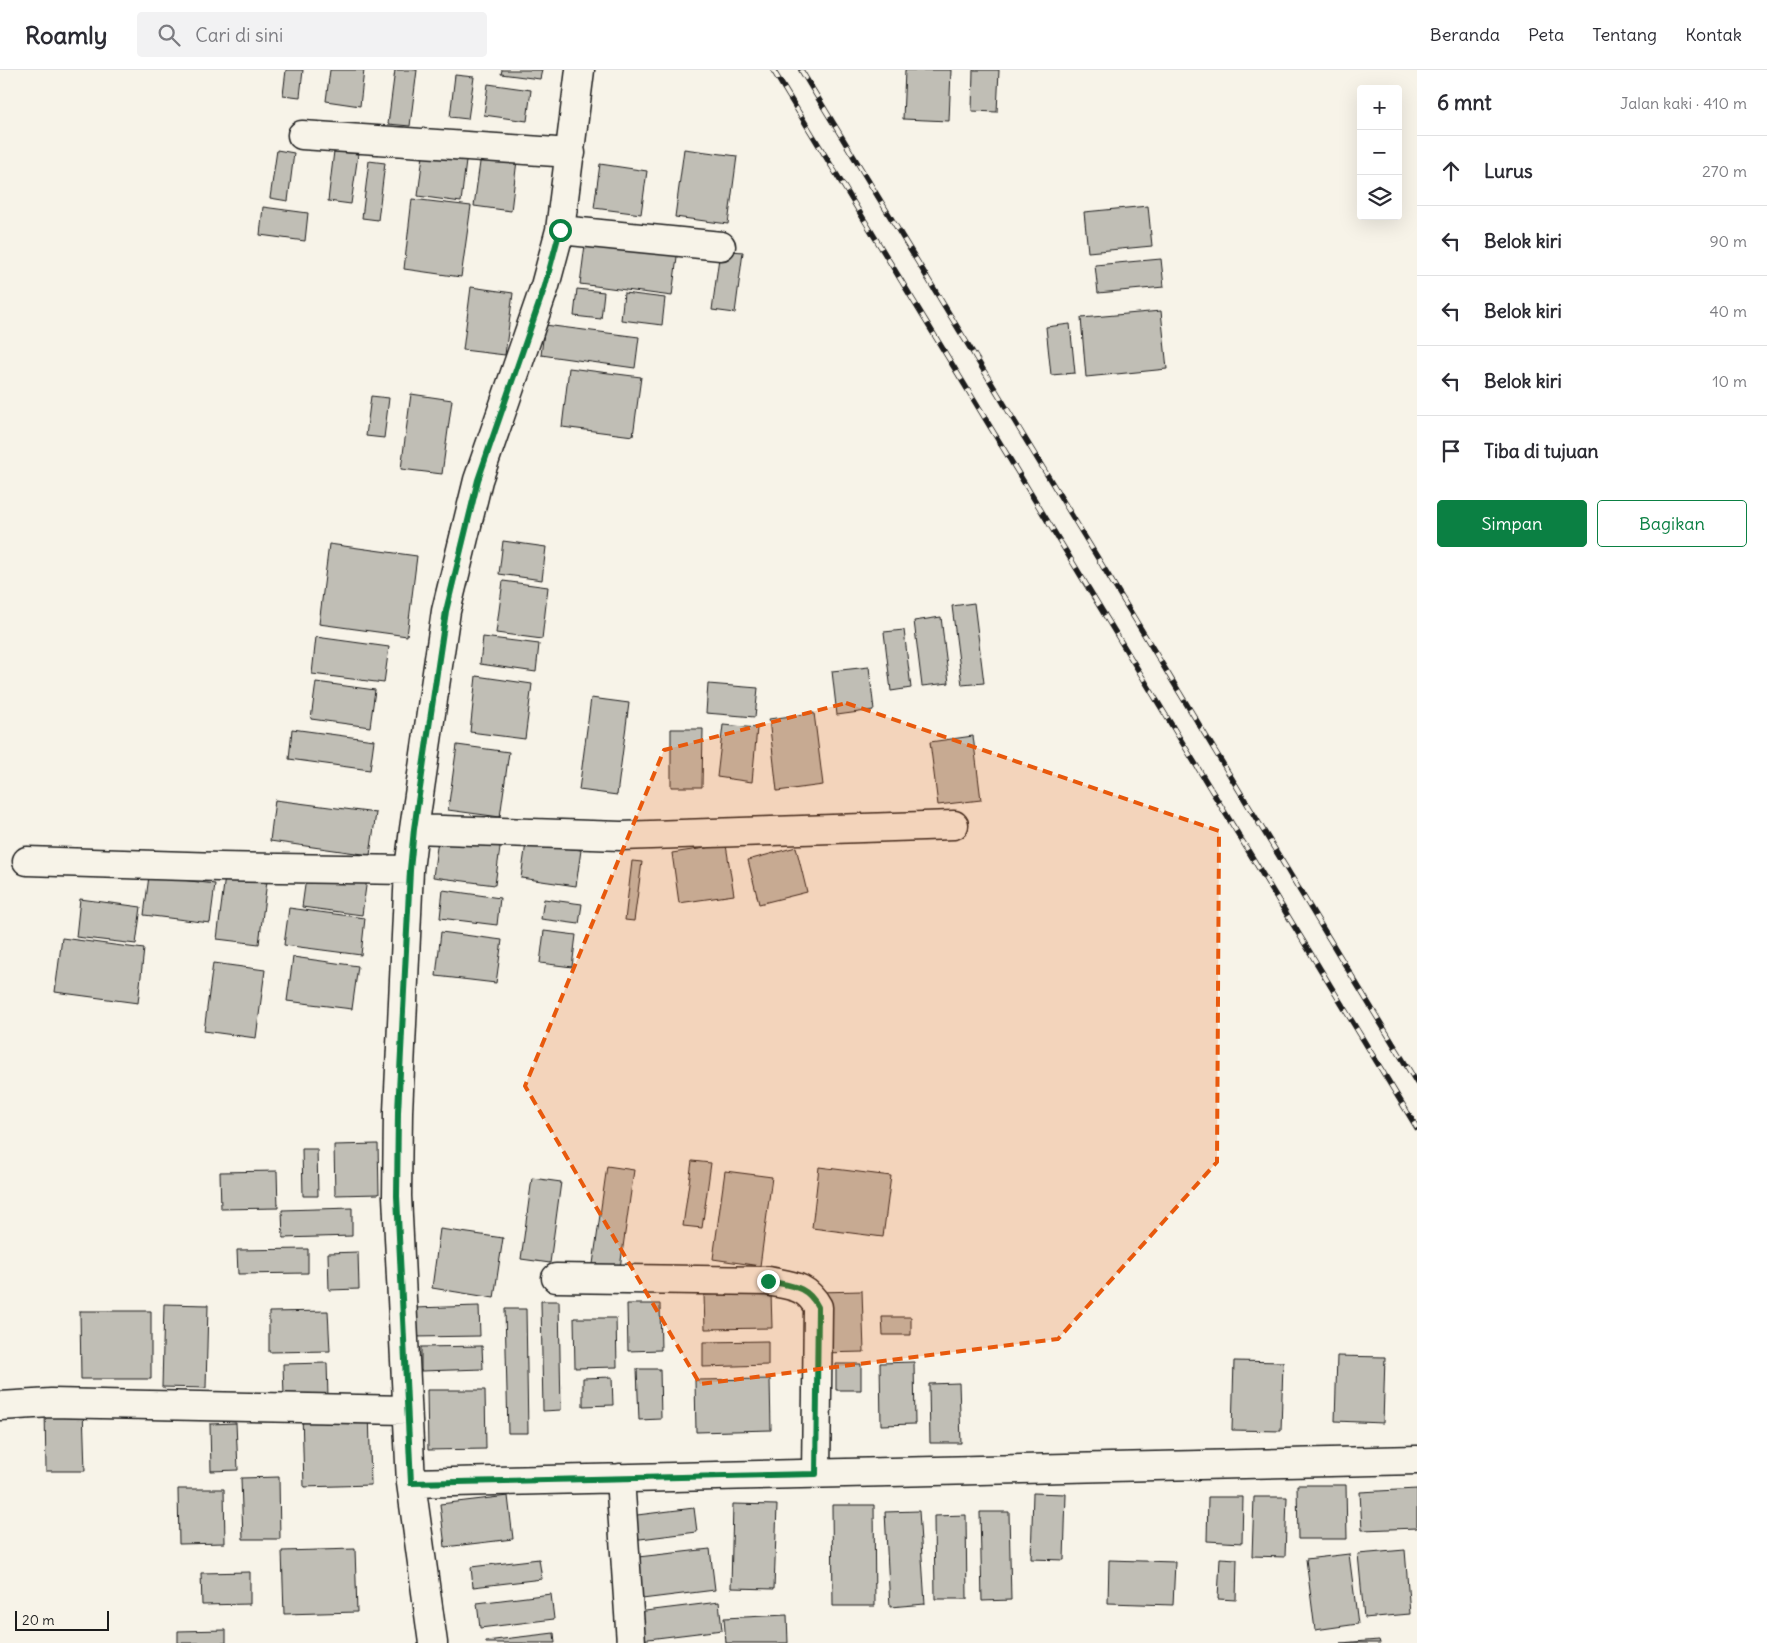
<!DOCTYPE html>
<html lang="id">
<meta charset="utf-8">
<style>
:root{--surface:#fff;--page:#f2f2f3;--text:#2b2b33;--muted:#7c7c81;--line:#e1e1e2;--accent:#0b8043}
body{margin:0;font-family:Delius,sans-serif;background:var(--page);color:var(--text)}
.controls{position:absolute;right:15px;top:15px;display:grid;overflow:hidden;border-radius:5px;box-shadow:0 5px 20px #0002}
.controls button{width:45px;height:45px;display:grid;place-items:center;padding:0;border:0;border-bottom:1px solid var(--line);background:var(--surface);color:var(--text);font:25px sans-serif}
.scale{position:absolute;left:15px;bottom:12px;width:94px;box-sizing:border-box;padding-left:5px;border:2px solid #1c1c1c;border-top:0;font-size:14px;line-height:18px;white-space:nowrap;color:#1c1c1c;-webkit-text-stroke:4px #f7f3e8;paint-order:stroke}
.stop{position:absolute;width:15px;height:15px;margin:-11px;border:4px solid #0b8043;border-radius:50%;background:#fff}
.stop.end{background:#0b8043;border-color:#fff;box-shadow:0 1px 5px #0008}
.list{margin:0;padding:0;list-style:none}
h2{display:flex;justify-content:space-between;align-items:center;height:65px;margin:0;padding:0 20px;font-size:21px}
h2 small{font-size:16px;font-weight:400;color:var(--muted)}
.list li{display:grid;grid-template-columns:32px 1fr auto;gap:15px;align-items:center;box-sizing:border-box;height:70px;padding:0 20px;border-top:1px solid var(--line)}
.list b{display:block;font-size:19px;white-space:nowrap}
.list em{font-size:16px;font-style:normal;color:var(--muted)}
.actions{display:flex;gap:10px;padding:15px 20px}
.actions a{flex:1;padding:11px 0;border:1px solid var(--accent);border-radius:5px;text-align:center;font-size:18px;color:var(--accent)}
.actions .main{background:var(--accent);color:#fff}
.icon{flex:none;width:28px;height:28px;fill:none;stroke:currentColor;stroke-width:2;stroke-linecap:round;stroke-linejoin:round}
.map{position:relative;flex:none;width:1417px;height:1573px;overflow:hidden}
header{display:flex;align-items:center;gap:30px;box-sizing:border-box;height:70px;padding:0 25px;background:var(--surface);border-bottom:1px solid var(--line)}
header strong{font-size:24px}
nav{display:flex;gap:28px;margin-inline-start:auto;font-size:18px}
.search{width:350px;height:45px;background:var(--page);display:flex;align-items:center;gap:12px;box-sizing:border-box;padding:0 18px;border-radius:5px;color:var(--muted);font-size:19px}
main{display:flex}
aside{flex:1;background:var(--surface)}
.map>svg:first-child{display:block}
</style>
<header>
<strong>Roamly</strong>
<div class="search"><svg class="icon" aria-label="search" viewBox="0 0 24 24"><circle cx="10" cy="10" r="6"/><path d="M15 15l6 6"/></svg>Cari di sini</div>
<nav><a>Beranda</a><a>Peta</a><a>Tentang</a><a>Kontak</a></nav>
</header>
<main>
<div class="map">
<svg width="1417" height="1573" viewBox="0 0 1417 1573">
<rect width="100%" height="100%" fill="#f7f3e8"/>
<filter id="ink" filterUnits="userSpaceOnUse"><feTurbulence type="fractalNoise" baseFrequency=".02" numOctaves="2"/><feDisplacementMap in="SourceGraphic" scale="10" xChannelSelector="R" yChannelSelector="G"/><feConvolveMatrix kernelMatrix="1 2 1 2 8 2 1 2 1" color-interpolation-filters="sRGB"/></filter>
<g filter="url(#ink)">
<!-- building -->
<path fill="#c0beb5" stroke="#1c1c1c" d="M 286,0 L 303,0 L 300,27 L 283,25 Z
M 330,0 L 364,0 L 360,36 L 326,31 Z
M 395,0 L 417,0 L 410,56 L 388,54 Z
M 502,0 L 542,0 L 540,9 L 501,4 Z
M 905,0 L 951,0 L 949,51 L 903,49 Z
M 973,0 L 999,0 L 997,42 L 972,41 Z
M 455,5 L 474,7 L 468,49 L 450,47 Z
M 488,14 L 531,20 L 527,51 L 484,45 Z
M 424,77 L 467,83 L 461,132 L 418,126 Z
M 684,79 L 737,86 L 728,154 L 675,147 Z
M 277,80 L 294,83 L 288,131 L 270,128 Z
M 334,81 L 358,84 L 351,134 L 328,131 Z
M 481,85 L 517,90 L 511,141 L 474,136 Z
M 369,91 L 385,93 L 378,150 L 362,148 Z
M 600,94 L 647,101 L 641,144 L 594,138 Z
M 412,129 L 471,136 L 461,207 L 404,199 Z
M 1148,136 L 1152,176 L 1088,182 L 1084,142 Z
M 263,137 L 308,143 L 305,171 L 260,165 Z
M 586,167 L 678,179 L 672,226 L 580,214 Z
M 720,180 L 743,182 L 735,243 L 712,240 Z
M 1161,189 L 1164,217 L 1098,223 L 1095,195 Z
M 471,217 L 513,223 L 505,285 L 463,280 Z
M 577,219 L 604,222 L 601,249 L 574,246 Z
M 624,223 L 665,228 L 662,255 L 621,250 Z
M 1161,241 L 1167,299 L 1086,307 L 1081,248 Z
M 1070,254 L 1075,303 L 1051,305 L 1046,257 Z
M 545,255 L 639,267 L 635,298 L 541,285 Z
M 569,298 L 641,307 L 633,366 L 562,357 Z
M 411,324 L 452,330 L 442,404 L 401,399 Z
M 371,326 L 389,328 L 384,368 L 366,366 Z
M 503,471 L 546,477 L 542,510 L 499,504 Z
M 329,474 L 417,486 L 407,566 L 319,554 Z
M 503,511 L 548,517 L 542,569 L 496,563 Z
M 974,533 L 984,613 L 962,615 L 952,536 Z
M 941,547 L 949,613 L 922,616 L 914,551 Z
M 904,560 L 911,618 L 891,621 L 884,562 Z
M 316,567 L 389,577 L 384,613 L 312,604 Z
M 483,567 L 539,574 L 536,602 L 480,594 Z
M 869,597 L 874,640 L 837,645 L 832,601 Z
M 476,606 L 532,614 L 525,669 L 470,662 Z
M 316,612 L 375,620 L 370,657 L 311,649 Z
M 708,614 L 758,618 L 755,647 L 706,643 Z
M 591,628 L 629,633 L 617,725 L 579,720 Z
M 814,643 L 823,715 L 777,721 L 769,649 Z
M 723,655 L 757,658 L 752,712 L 717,707 Z
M 292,659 L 374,670 L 370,700 L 289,689 Z
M 671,659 L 703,659 L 702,717 L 671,717 Z
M 973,666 L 981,730 L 938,735 L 930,672 Z
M 457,675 L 509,682 L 500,747 L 448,740 Z
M 275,730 L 376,743 L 370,785 L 270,771 Z
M 439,762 L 501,770 L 495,815 L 433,807 Z
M 526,773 L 581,780 L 576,816 L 521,808 Z
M 726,775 L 734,825 L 679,833 L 672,783 Z
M 796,777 L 807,822 L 759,834 L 748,790 Z
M 632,791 L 642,792 L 634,851 L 625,850 Z
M 307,801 L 367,809 L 362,845 L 302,837 Z
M 149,806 L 215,814 L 210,853 L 144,845 Z
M 225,806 L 267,811 L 259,874 L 217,869 Z
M 443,820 L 500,828 L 497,855 L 440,848 Z
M 80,829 L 141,837 L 136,874 L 76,867 Z
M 544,829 L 582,834 L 579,854 L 541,849 Z
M 289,838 L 365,848 L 361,885 L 284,875 Z
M 544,861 L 576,865 L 572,897 L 540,893 Z
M 441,862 L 502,870 L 496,913 L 436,906 Z
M 62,868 L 144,879 L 138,933 L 55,922 Z
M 293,887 L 358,896 L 352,939 L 287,931 Z
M 213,893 L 265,900 L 256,968 L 204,961 Z
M 378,1074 L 379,1124 L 335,1125 L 334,1075 Z
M 302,1079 L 317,1079 L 318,1126 L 303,1126 Z
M 692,1091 L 711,1093 L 702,1158 L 683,1156 Z
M 607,1096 L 634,1100 L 620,1198 L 593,1194 Z
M 819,1097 L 891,1106 L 883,1167 L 812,1158 Z
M 277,1101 L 278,1138 L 221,1139 L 220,1102 Z
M 725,1101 L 772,1107 L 760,1196 L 713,1189 Z
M 532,1108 L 561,1112 L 550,1193 L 521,1189 Z
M 352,1138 L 352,1166 L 283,1168 L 282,1140 Z
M 440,1159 L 503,1168 L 494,1228 L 432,1218 Z
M 308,1179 L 308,1203 L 238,1204 L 237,1180 Z
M 358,1182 L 359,1219 L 329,1220 L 328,1183 Z
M 862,1221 L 864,1282 L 820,1283 L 818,1222 Z
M 771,1223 L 772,1258 L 705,1259 L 704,1225 Z
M 541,1231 L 559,1231 L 561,1340 L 543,1341 Z
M 164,1234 L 208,1235 L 206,1318 L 162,1317 Z
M 627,1234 L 660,1234 L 661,1280 L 628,1281 Z
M 479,1236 L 480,1266 L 415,1267 L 414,1238 Z
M 505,1239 L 526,1239 L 528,1363 L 508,1363 Z
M 80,1241 L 151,1241 L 151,1309 L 81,1309 Z
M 328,1241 L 330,1281 L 269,1282 L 269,1242 Z
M 882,1247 L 911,1247 L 911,1265 L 883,1265 Z
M 574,1248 L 616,1248 L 617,1297 L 575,1298 Z
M 768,1271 L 768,1295 L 703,1297 L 703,1272 Z
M 482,1276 L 483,1299 L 421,1301 L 421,1277 Z
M 1337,1286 L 1385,1287 L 1383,1353 L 1335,1351 Z
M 1234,1291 L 1283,1292 L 1281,1361 L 1232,1360 Z
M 914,1292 L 915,1354 L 881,1355 L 880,1293 Z
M 327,1293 L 328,1327 L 284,1327 L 283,1294 Z
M 836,1294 L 861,1294 L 861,1320 L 836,1320 Z
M 637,1299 L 660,1299 L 661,1349 L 639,1350 Z
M 612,1307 L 613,1335 L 583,1336 L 583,1308 Z
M 770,1309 L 771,1360 L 696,1362 L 695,1310 Z
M 959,1313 L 961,1373 L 930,1373 L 929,1314 Z
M 427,1320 L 485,1320 L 486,1379 L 428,1380 Z
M 83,1338 L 85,1401 L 46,1401 L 45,1339 Z
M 369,1340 L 371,1415 L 304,1417 L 302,1342 Z
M 236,1353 L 238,1400 L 211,1401 L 210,1354 Z
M 279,1407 L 280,1469 L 243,1469 L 241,1408 Z
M 1297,1415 L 1346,1415 L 1347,1469 L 1298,1469 Z
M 178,1419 L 224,1419 L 225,1473 L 179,1474 Z
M 1417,1419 L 1417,1458 L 1362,1460 L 1360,1422 Z
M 1033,1423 L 1066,1424 L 1064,1490 L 1031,1489 Z
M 508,1426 L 513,1469 L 445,1477 L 440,1434 Z
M 1208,1427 L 1243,1427 L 1242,1473 L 1207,1471 Z
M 1254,1427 L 1287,1427 L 1285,1487 L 1252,1486 Z
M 733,1434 L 777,1435 L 774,1519 L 731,1518 Z
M 832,1435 L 874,1435 L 875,1536 L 833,1536 Z
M 694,1438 L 697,1462 L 632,1470 L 629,1446 Z
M 919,1441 L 925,1534 L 890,1537 L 885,1442 Z
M 980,1442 L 1009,1442 L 1011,1530 L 982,1531 Z
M 966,1445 L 967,1529 L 935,1529 L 934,1446 Z
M 355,1479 L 357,1542 L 284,1544 L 282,1481 Z
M 710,1479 L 715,1520 L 634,1530 L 629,1488 Z
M 1405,1480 L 1410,1544 L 1364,1548 L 1358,1484 Z
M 1349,1484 L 1358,1554 L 1315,1560 L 1306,1489 Z
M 1220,1488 L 1237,1489 L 1236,1530 L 1218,1529 Z
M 539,1489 L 542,1509 L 473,1517 L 471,1497 Z
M 1109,1490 L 1175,1492 L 1173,1535 L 1108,1533 Z
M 250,1502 L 250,1534 L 202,1535 L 201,1503 Z
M 551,1524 L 554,1549 L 480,1558 L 477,1533 Z
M 719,1532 L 722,1560 L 632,1571 L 629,1543 Z
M 787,1545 L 788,1573 L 726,1573 L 724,1548 Z
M 226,1560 L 226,1573 L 178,1573 L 178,1561 Z
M 554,1563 L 555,1573 L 486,1573 L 486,1571 Z
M 1379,1570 L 1380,1573 L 1340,1573 Z"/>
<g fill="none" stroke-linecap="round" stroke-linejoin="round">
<!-- minor casing -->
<g stroke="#1c1c1c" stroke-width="31">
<path id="minor" d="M 302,65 L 571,83
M 560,160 L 721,176
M 414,759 L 621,766 L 954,755
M 27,791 L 219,797 L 409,800
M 556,1208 L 768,1211 C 791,1216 806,1215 818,1237 L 816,1404
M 0,1336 L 51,1333 L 407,1340
M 620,1408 L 631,1573
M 411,1413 L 397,1126 L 398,1042 L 409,800 L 414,759 L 446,541 L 478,410 L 545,216 L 560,160 L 580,0
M 433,1573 L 411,1413 L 1417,1390"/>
</g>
<!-- minor -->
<use href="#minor" stroke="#f7f3e8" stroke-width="28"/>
<!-- rail casing -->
<g stroke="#1c1c1c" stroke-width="5.5">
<path id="rail" d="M 773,0 L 1417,1058
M 801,0 L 1417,1013"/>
</g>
<!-- rail -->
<use href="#rail" stroke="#f7f3e8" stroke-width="4" stroke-dasharray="11" stroke-linecap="butt"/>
</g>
</g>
<g fill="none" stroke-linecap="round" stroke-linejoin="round" filter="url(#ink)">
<!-- route -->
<path stroke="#0b8043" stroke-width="6" d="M 560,160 L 545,216 L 478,410 L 446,541 L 414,759 L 410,800 L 398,1042 L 397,1126 L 411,1413 L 816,1404 L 818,1237 C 807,1215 791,1216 768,1211"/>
</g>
<!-- marked area -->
<path fill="#e8590c" fill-opacity="0.2" stroke="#e8590c" stroke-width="4" stroke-dasharray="10 6" stroke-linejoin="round" d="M 846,633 L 1219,761 L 1217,1092 L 1058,1269 L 700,1314 L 525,1016 L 664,680 Z"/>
</svg>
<div class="controls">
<button>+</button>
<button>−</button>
<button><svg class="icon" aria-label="layers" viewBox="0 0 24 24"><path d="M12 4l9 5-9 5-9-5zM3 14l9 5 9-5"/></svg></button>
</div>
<div class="scale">20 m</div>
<div class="stop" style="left:560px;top:160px"></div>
<div class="stop end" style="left:768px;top:1211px"></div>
</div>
<aside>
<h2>6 mnt<small>Jalan kaki · 410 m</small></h2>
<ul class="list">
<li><svg class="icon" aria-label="ahead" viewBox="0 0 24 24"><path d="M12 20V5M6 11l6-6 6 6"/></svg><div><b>Lurus</b></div><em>270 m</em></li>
<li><svg class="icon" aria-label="left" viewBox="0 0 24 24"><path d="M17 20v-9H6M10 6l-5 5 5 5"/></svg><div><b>Belok kiri</b></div><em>90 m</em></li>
<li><svg class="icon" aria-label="left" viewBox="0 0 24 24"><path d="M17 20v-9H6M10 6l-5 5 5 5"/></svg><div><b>Belok kiri</b></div><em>40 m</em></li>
<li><svg class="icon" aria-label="left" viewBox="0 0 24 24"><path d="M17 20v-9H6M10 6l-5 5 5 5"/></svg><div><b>Belok kiri</b></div><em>10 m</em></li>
<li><svg class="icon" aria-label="arrive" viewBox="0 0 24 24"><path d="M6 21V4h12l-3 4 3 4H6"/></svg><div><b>Tiba di tujuan</b></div></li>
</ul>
<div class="actions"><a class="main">Simpan</a><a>Bagikan</a></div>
</aside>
</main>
